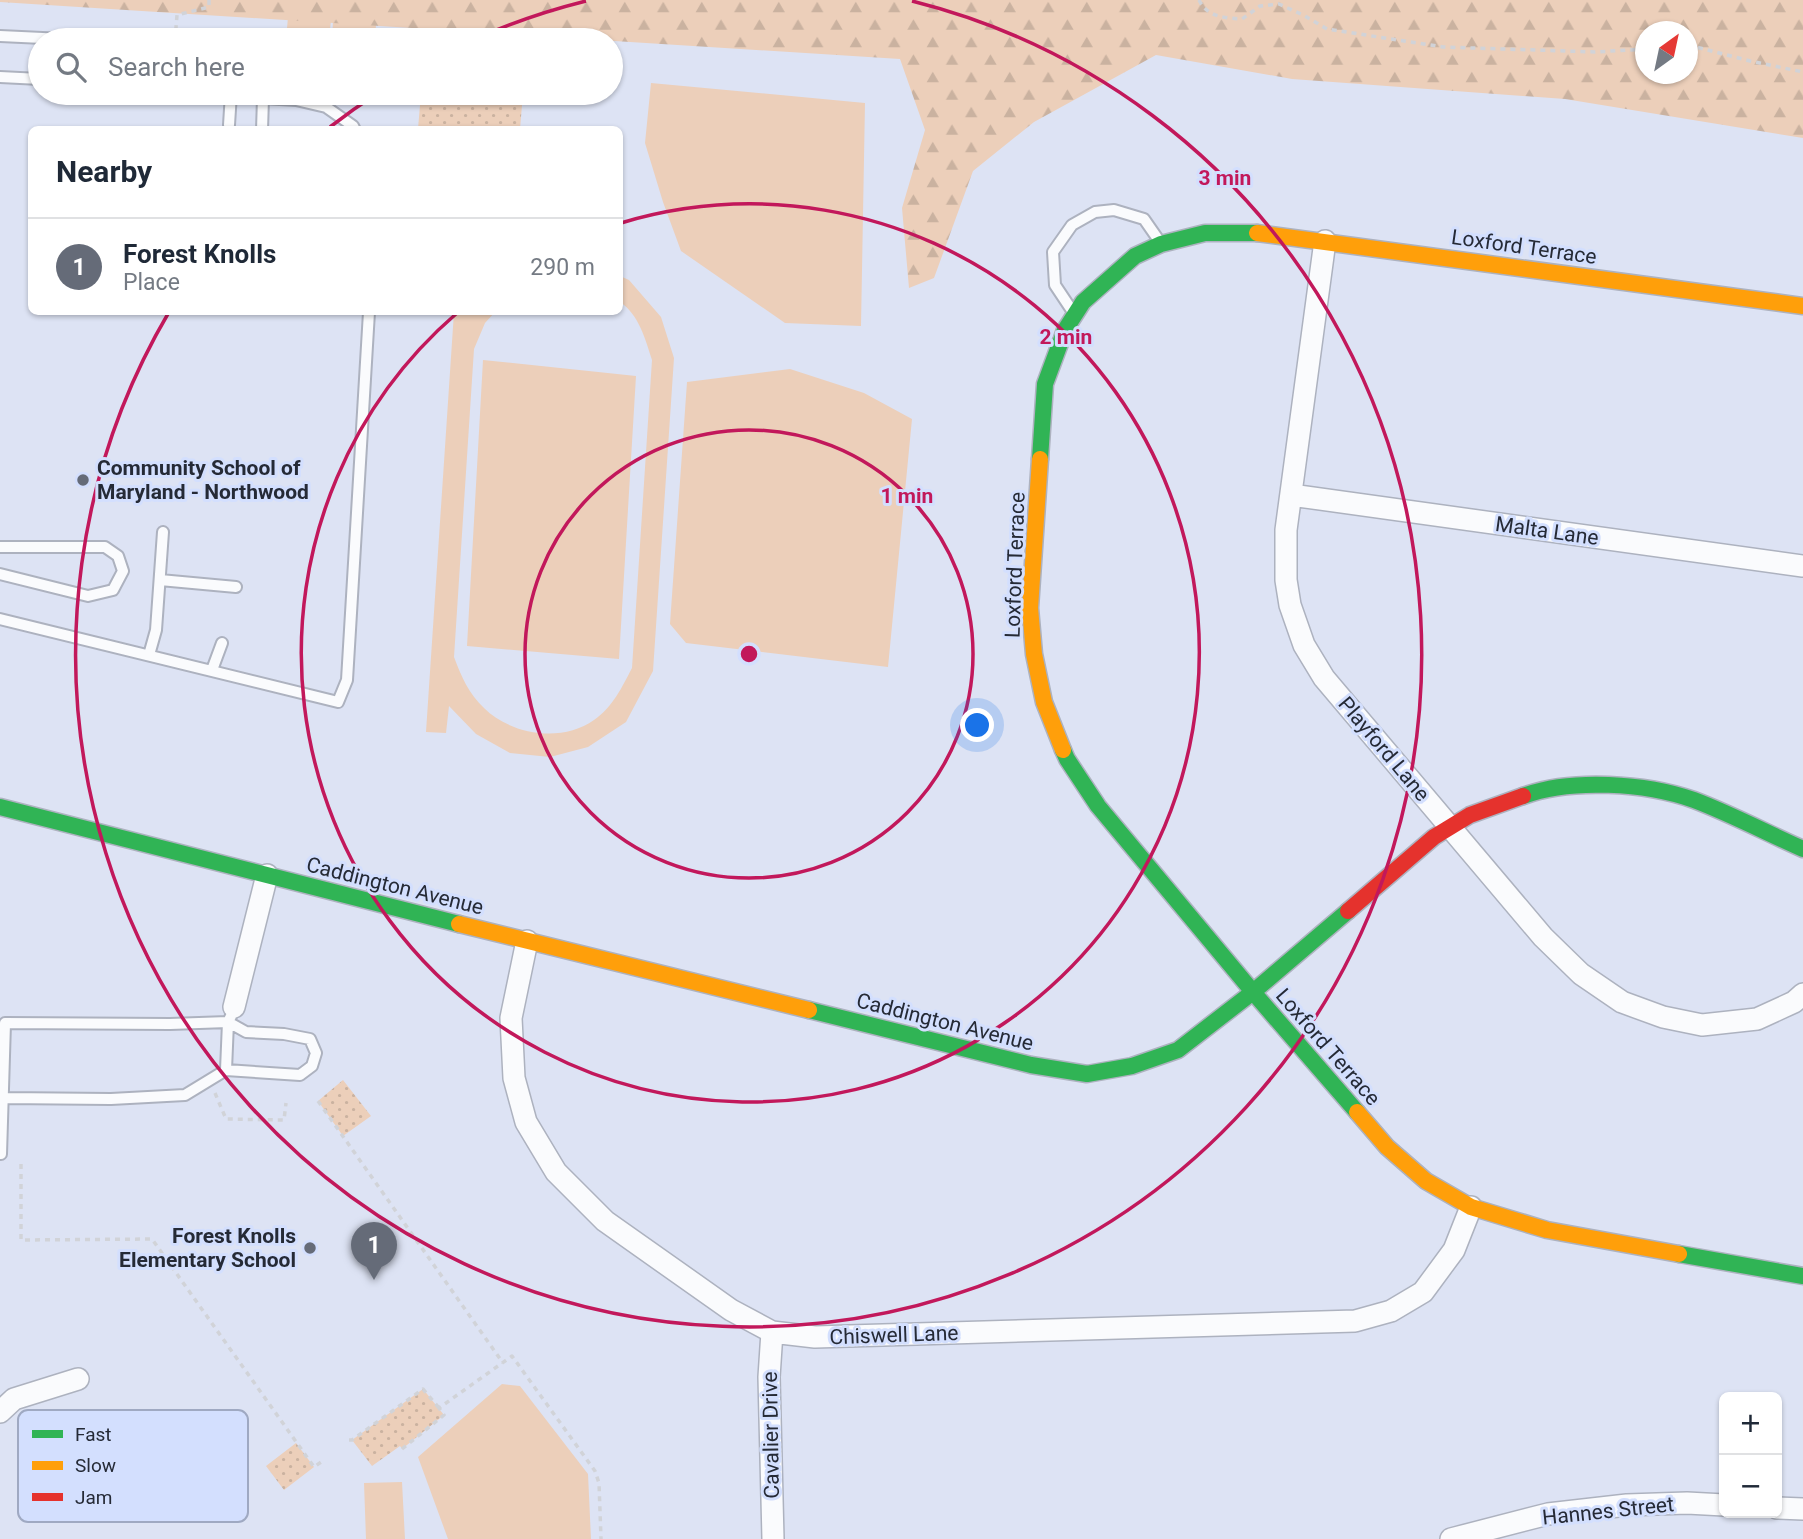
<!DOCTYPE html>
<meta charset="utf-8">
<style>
:root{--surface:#fff;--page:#f6f6f7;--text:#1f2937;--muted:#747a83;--line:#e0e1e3;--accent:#656b78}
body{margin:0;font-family:Roboto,sans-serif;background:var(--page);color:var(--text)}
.controls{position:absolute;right:21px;bottom:21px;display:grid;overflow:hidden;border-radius:10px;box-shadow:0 2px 5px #0004}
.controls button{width:63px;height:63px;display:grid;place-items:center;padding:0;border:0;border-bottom:2px solid var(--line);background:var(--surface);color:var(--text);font:35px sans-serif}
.compass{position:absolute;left:1635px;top:21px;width:63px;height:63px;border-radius:50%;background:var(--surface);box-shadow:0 2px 5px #0004;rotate:33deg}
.you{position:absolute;left:978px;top:726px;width:24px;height:24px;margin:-18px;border:5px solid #fff;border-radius:50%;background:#1a73e8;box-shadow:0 0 0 10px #1a73e833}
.badge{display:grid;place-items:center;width:46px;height:46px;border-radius:50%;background:var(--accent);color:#fff;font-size:23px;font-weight:700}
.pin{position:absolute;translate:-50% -58px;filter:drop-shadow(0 2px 4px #0008)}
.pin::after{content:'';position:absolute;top:37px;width:24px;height:21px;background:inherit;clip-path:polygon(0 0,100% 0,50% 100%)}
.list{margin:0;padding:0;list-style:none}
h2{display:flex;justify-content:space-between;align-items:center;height:91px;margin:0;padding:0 28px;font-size:30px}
h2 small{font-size:23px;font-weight:400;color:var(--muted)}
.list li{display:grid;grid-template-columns:46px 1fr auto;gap:21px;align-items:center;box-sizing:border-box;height:98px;padding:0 28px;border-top:2px solid var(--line)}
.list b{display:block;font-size:26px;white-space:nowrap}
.list p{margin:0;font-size:23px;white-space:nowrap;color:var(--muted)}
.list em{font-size:23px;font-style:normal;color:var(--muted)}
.icon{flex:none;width:38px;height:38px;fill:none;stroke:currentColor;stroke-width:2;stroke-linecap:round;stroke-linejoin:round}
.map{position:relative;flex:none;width:1803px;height:1539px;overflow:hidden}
.search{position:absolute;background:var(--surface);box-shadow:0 2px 5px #0004;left:28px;top:28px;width:595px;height:77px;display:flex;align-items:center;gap:18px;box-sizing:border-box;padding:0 24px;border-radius:38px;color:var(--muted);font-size:26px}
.panel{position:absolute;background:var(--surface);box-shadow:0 2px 5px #0004;left:28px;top:126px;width:595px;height:189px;border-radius:10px}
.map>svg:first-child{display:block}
</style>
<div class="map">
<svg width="1803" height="1539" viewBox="0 0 1803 1539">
<defs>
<pattern id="forest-firs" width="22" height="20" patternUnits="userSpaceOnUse" patternTransform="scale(1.75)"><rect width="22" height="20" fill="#eccfba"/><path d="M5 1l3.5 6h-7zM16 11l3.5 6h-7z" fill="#cab2a0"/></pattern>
<pattern id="park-dots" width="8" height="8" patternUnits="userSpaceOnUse" patternTransform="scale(1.75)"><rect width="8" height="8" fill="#eccfba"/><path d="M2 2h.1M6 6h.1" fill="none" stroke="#cab2a0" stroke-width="1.8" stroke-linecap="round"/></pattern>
</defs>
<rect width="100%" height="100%" fill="#dde3f4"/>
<!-- green -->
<path fill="#eccfba" d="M 288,17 L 331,20 L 329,40 L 286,40 Z
M 333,21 L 376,24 L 375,40 L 332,40 Z
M 651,83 L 865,103 L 861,326 L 785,323 L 681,251 L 663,202 L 645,143 Z
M 620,276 L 629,280 L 661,317 L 674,358 L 653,671 L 626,722 L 588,747 L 550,757 L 510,753 L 476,734 L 449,706 L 446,733 L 426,732 L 454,312 L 495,312 L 485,323 L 474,349 L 454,657 C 461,676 469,694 484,708 C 511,735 562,743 594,720 C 613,707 622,687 632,668 L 652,360 C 645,338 639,315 620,302 Z
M 483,360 L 636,376 L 619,659 L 467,646 Z
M 790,369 L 864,393 L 912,419 L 888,667 L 686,643 L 670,624 L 687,382 Z
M 502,1384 L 520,1386 L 588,1474 L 591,1539 L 448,1539 L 418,1457 Z
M 402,1482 L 405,1539 L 366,1539 L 364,1483 Z"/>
<!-- forest -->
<path fill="url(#forest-firs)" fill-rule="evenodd" d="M 0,0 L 1803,0 L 1803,138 L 1565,99 L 1292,79 L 1156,55 L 1034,122 L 973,171 L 934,278 L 909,288 L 902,208 L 925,130 L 900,59 L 0,2 ZM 1646,32 L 1688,32 L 1688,74 L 1646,74 Z"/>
<!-- park -->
<path fill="url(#park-dots)" d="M 426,28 L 527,36 L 527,40 L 425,40 Z
M 421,93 L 523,93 L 520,129 L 418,129 Z
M 343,1080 L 371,1116 L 343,1136 L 318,1101 Z
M 423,1389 L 444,1415 L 402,1449 L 400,1446 L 372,1466 L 352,1440 Z
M 296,1443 L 314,1467 L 284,1490 L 266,1466 Z"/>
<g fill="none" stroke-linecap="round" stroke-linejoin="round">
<!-- lane casing -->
<g stroke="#adb2bf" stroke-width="14">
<path id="lane" d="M 0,36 L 85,40
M 0,77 L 40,79
M 105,93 L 107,94 L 118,93
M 254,93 L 263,98 L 296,100 L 326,107 L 353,126 L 355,130
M 229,125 L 231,93
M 262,130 L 263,98
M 1073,312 L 1055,285 L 1053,252 L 1072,225 L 1095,212 L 1114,210 L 1144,219 L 1160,242
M 0,547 L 105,547 L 118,556 L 123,571 L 113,590 L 88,596 L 0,574
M 160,580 L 236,587
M 0,619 L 338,702 L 347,680 L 369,312
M 149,655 L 156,630 L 163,532
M 212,670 L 222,643
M 226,1070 L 228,1022 L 231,1016
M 1,1154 L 5,1023 L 170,1024 L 228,1022 L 246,1032 L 284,1034 L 310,1039 L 316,1053 L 312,1066 L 300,1075 L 226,1070 L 185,1095 L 111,1099 L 4,1098"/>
</g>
<!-- street casing -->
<g stroke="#adb2bf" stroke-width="24">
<path id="street" d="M 1325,241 L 1286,530 L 1286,580 L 1290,605 L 1304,645 L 1324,678 L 1543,937 L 1581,974 L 1622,1002 L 1663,1017 L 1702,1025 L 1757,1019 L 1794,1002 L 1803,994
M 1291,495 L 1803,566
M 527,941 L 511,1018 L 514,1078 L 526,1122 L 556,1172 L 605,1221 L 731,1310 L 772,1332 L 815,1337 L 1355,1321 L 1391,1311 L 1423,1292 L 1454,1250 L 1471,1207
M 234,1007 L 267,875
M 772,1332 L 769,1377 L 773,1539
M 0,1412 L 14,1399 L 78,1379
M 1777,1508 L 1803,1509
M 1451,1539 L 1548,1514 L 1627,1505 L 1687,1503 L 1724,1505"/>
</g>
<!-- fast casing -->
<g stroke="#adb2bf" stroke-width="19">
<path id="fast" d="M 1040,459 L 1045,384 L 1065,330 L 1083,302 L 1135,256 L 1161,244 L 1205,233 L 1257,233
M 1063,750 L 1067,759 L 1098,806 L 1253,992 L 1357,1112
M 1523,796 C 1571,778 1646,783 1694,800 C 1731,814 1767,833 1803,849
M 0,807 L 459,924
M 809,1010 L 1031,1065 L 1087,1074 L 1132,1066 L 1178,1050 L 1253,992 L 1348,911
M 1679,1254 L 1803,1276"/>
</g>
<!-- slow casing -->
<g stroke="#adb2bf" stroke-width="19">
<path id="slow" d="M 1257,233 L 1803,306
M 1040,459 L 1030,608 L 1034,654 L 1044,702 L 1063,750
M 459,924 L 809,1010
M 1357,1112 L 1387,1147 L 1426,1181 L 1471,1207 L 1547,1230 L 1679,1254"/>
</g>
<!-- jam casing -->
<g stroke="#adb2bf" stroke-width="19">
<path id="jam" d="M 1348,911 L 1434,837 L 1470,815 L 1523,796"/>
</g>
<!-- path -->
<path stroke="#d1d3d8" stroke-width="3.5" stroke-dasharray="5 5" stroke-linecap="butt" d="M 1199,0 C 1207,17 1225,18 1242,19 L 1260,6 L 1279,4 L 1303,15 L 1327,29 L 1443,47 L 1595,52 L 1646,49
M 175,40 L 177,15 L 209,7 L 209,0
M 1688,47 L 1696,47 L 1750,61 L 1803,72
M 215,1093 L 226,1119 L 284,1120 L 286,1103
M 318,1101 L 503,1363
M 21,1164 L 21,1240 L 152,1239 L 314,1467 L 324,1460
M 349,1440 L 352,1440 L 423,1389 L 439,1408
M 402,1449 L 444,1415 L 439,1408 L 512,1356 L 595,1471 L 599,1483 L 601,1539"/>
<!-- lane -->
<use href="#lane" stroke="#fafbfd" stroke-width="10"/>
<!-- street -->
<use href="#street" stroke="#fafbfd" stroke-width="21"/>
<!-- fast -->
<use href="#fast" stroke="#30b455" stroke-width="16"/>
<!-- slow -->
<use href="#slow" stroke="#ff9f0a" stroke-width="16"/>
<!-- jam -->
<use href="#jam" stroke="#e5322d" stroke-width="16"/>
</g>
<!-- distance rings -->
<g fill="none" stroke="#c2185b" stroke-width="3.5">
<circle cx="749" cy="654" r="224"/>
<path d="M621 223A449 449 0 1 1 457 313"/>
<path d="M330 127A673 673 0 0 1 378 93M475 39A673 673 0 0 1 586 1M912 1A673 673 0 1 1 169 312"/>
</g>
<!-- markers -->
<g fill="#656b78" stroke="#d3dffe" stroke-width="2.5">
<circle cx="83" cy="480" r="7"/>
<circle cx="310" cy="1248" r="7"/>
</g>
<g text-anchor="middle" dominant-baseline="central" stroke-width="6" stroke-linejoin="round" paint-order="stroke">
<!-- street labels -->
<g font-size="21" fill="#252a36" stroke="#d3dffe">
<text transform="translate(1524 247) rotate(8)">Loxford Terrace</text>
<text transform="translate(1547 531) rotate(8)">Malta Lane</text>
<text transform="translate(1015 565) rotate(-88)">Loxford Terrace</text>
<text transform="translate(1384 749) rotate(50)">Playford Lane</text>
<text transform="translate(395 886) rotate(14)">Caddington Avenue</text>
<text transform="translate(945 1022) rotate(14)">Caddington Avenue</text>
<text transform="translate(1328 1047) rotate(49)">Loxford Terrace</text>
<text transform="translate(894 1335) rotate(-2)">Chiswell Lane</text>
<text transform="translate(771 1435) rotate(-91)">Cavalier Drive</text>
<text transform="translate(1608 1511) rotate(-6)">Hannes Street</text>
</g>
<!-- poi labels -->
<g font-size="21" font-weight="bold" fill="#252a36" stroke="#d3dffe" text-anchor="start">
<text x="97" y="468">Community School of<tspan x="97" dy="24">Maryland - Northwood</tspan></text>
<text x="296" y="1236" text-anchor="end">Forest Knolls<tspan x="296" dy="24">Elementary School</tspan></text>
</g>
</g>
<!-- legend -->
<rect x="18" y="1410" width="230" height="112" rx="10" fill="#d3dffe" stroke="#9fa9c2" stroke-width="2"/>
<rect x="32" y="1430" width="31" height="8" fill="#30b455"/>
<rect x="32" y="1461" width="31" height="9" fill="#ff9f0a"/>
<rect x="32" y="1493" width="31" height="8" fill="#e5322d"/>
<g font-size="19" fill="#252a36">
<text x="75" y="1441">Fast</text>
<text x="75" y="1472">Slow</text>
<text x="75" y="1504">Jam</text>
</g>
<circle cx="749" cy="654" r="10" fill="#c2185b" stroke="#d3dffe" stroke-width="3.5"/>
<g font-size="21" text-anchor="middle" font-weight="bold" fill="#c2185b" stroke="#d3dffe" stroke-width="6" stroke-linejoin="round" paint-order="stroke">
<text x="1225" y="185">3 min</text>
<text x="1066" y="344">2 min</text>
<text x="907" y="503">1 min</text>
</g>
</svg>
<div class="controls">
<button>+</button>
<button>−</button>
</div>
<svg class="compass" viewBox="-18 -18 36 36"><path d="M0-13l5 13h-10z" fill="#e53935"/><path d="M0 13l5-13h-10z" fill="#747a83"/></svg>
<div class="you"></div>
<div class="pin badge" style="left:374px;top:1280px">1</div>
<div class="search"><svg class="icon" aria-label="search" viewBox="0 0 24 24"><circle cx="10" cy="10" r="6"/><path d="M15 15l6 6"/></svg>Search here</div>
<section class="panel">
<h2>Nearby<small></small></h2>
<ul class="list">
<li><span class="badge">1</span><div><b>Forest Knolls</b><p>Place</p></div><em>290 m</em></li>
</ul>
</section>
</div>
